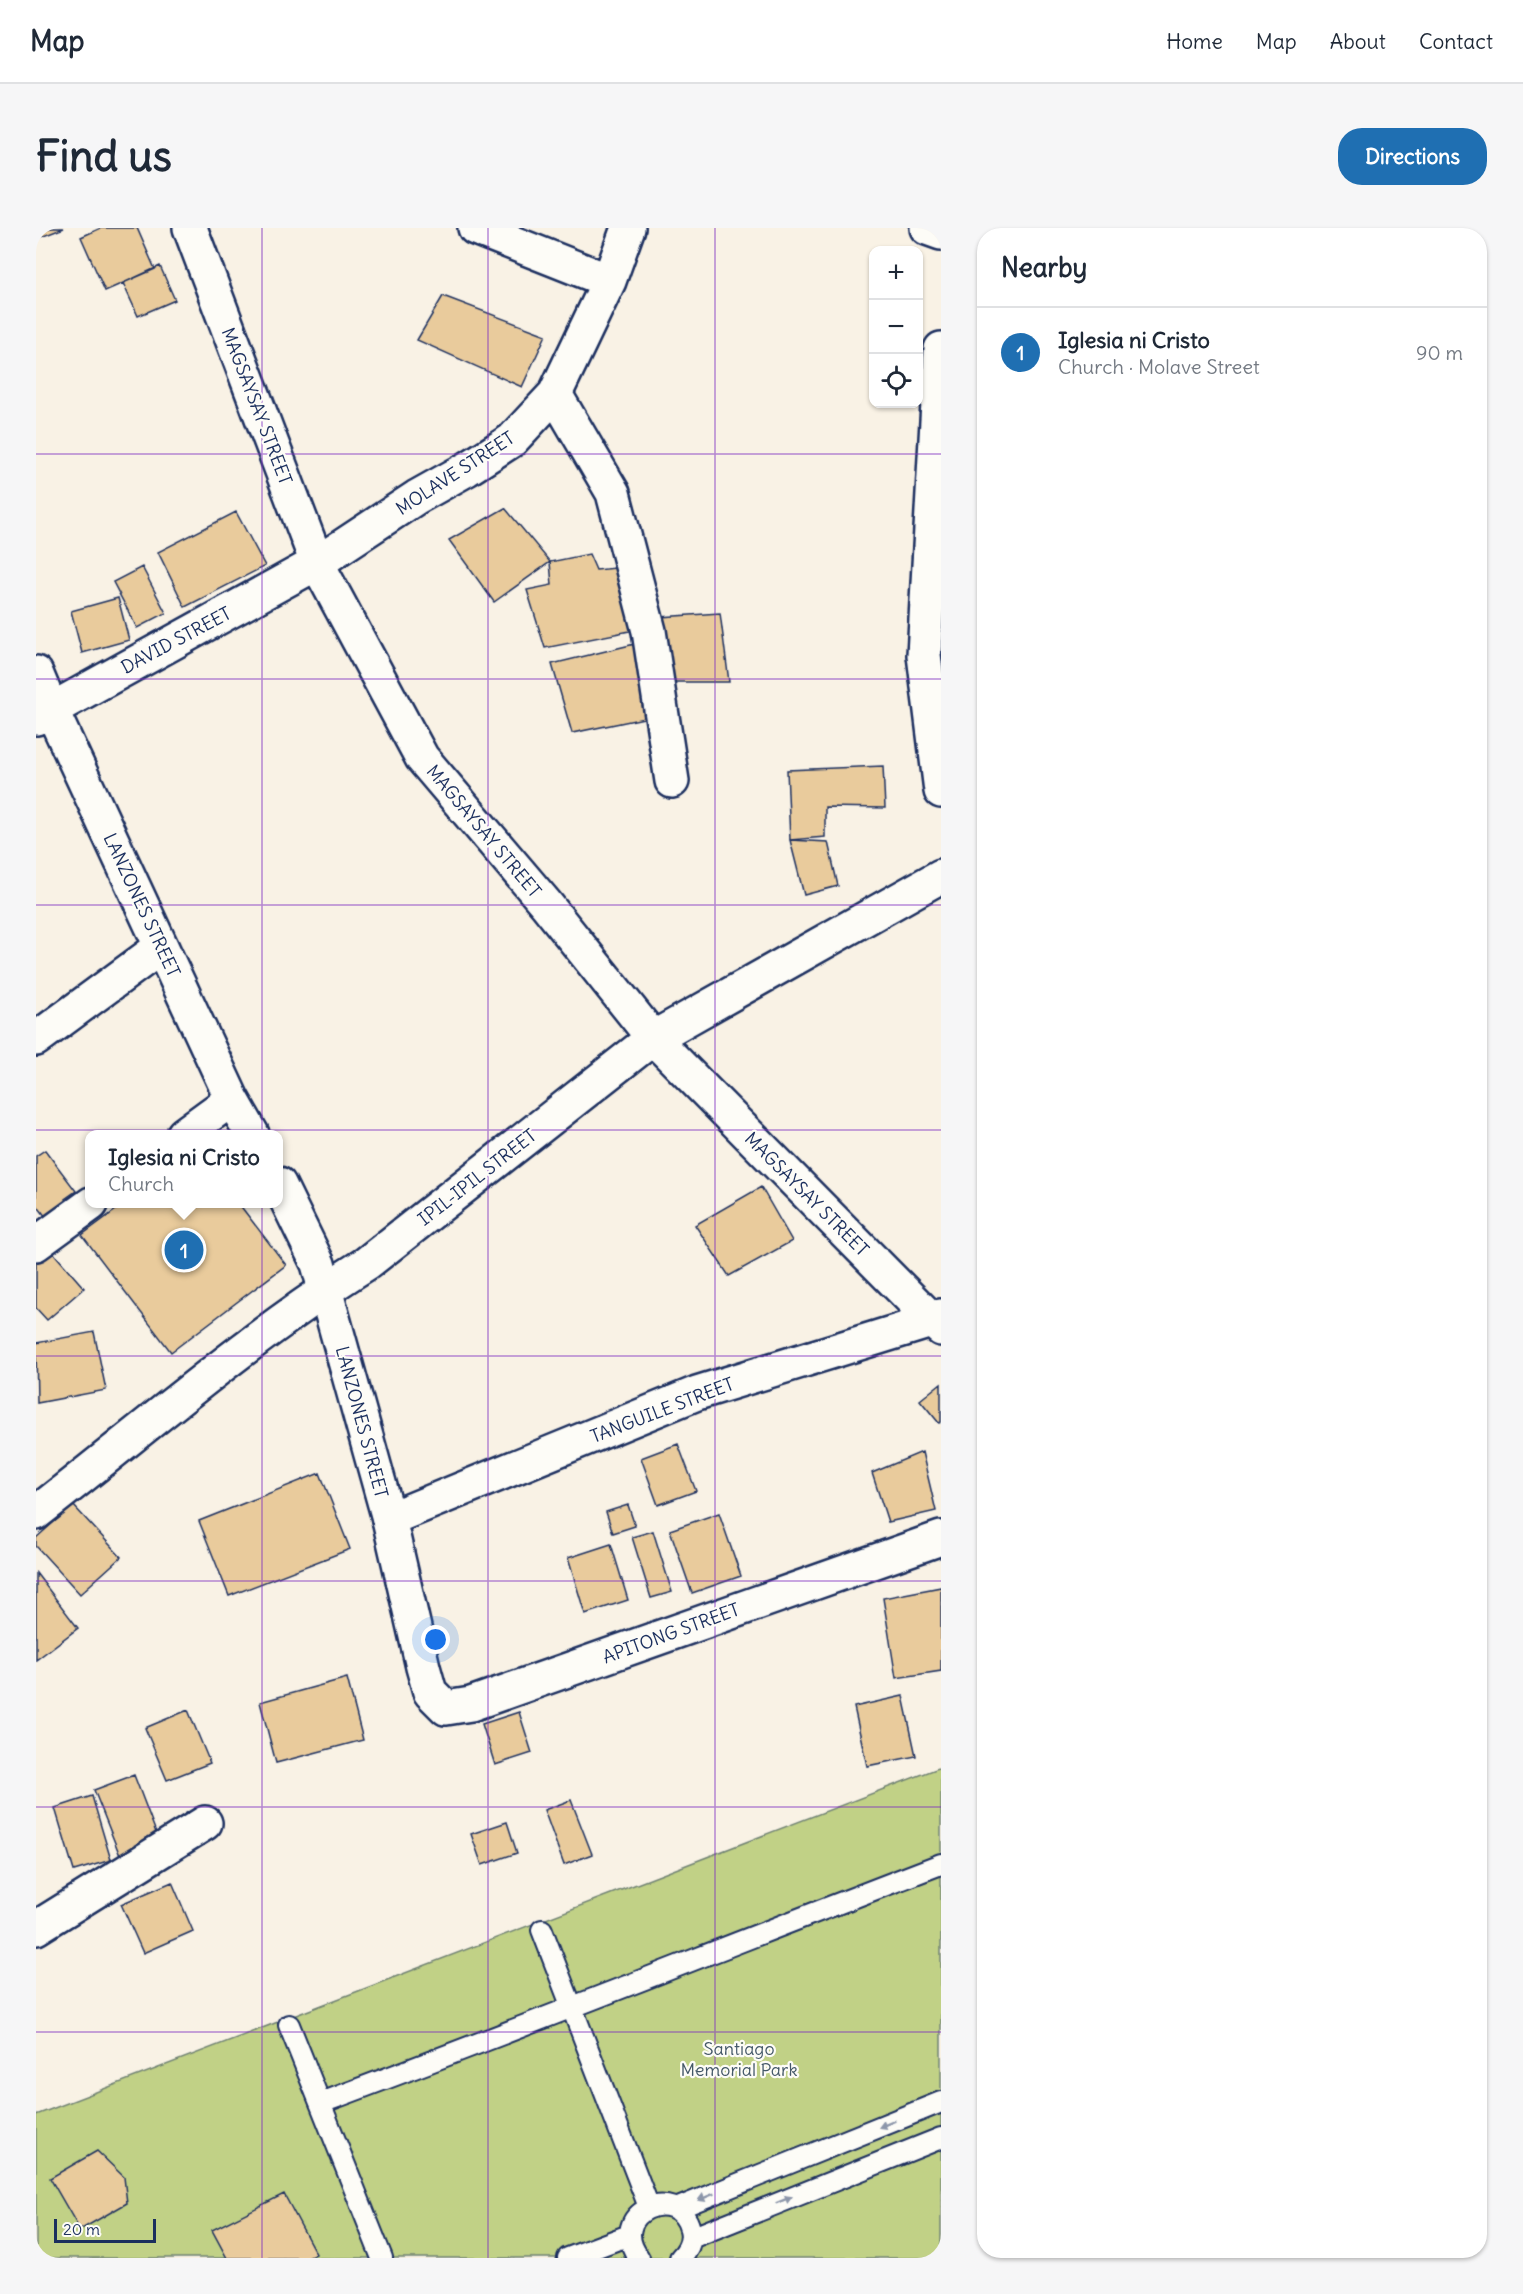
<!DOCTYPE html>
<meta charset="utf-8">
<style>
:root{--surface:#fff;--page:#f6f6f7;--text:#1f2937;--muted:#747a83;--line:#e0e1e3;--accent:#1f6fb2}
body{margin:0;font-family:Delius,sans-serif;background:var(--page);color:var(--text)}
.controls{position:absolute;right:18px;top:18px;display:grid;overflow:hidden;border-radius:12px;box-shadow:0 2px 4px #0004}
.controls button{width:54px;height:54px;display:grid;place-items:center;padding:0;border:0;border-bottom:2px solid var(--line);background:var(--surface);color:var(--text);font:30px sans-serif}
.scale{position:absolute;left:18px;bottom:15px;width:102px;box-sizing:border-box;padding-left:6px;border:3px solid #1b2f5e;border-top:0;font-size:16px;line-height:21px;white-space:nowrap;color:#1b2f5e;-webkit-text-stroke:4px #fdfcf7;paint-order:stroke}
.you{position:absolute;left:400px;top:1412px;width:21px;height:21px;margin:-15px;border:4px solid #fff;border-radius:50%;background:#1a73e8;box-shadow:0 0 0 9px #1a73e833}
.badge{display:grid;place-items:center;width:39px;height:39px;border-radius:50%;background:var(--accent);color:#fff;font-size:20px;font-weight:700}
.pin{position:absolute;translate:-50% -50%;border:3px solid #fff;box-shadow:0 2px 6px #0006}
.popup{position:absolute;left:49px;top:902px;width:198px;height:78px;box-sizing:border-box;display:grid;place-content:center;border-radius:12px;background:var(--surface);filter:drop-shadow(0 2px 4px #0005);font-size:20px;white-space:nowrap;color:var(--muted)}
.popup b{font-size:22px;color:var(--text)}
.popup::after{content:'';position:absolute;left:50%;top:100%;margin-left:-12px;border:12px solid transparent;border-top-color:var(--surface)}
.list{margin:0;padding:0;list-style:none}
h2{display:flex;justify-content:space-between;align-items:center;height:78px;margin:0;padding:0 24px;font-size:26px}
h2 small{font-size:20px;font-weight:400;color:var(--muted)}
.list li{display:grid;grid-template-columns:39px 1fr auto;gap:18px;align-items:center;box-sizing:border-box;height:90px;padding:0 24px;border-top:2px solid var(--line)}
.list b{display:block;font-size:22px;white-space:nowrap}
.list p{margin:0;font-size:20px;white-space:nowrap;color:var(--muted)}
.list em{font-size:20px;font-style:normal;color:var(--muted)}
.icon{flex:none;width:33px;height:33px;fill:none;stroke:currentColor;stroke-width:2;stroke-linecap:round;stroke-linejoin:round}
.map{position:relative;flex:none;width:905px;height:2030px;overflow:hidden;border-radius:24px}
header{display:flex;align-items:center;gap:36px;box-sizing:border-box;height:84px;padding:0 30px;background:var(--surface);border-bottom:2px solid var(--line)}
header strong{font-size:28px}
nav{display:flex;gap:33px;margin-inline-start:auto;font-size:21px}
.intro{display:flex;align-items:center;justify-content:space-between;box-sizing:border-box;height:144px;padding:0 36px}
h1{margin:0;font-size:42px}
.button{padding:15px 27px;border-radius:24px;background:var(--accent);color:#fff;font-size:21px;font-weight:700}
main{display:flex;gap:36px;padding:0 36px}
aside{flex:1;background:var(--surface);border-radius:24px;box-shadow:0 2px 4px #0004}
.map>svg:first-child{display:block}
</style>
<header>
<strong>Map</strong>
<nav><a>Home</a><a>Map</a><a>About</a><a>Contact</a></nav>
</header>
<div class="intro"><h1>Find us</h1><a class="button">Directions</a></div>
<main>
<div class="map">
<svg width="905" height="2030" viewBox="0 0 905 2030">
<rect width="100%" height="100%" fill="#f9f2e5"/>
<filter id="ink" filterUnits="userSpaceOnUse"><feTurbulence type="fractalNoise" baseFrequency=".0167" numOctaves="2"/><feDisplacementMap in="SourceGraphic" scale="12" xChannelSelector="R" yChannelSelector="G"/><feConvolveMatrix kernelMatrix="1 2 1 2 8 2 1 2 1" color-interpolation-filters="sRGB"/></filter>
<g filter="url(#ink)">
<!-- green -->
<path fill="#c1d186" stroke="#6e8072" stroke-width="1.5" d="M 905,1539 L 905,2030 L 0,2030 L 0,1887 Z"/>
<!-- building -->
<path fill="#e9cb9c" stroke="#1b2f5e" stroke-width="1.5" d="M 0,0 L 28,0 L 0,11 Z
M 65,0 L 101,0 L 119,41 L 69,63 L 45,9 Z
M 124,38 L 139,72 L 102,88 L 87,55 Z
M 407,68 L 510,107 L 486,159 L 381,112 Z
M 469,280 L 514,334 L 458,374 L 413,312 Z
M 200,284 L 229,338 L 149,379 L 122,324 Z
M 553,326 L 560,342 L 580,340 L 599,402 L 509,420 L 491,362 L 516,357 L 514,334 Z
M 106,339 L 130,385 L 101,400 L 77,354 Z
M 82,370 L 93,412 L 46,425 L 35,383 Z
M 684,385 L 693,454 L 635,454 L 624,389 Z
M 607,414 L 618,488 L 536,505 L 516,436 Z
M 847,538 L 849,580 L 789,579 L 789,609 L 754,612 L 751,542 Z
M 754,612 L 792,614 L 802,658 L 768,667 Z
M 9,922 L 40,963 L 29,971 L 34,977 L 13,993 L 0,976 L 0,928 Z
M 725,959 L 756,1013 L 693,1048 L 659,997 Z
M 88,976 L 203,976 L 250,1037 L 135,1124 L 46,1007 Z
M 8,1014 L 48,1060 L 11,1092 L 0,1080 L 0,1022 Z
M 58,1104 L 70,1162 L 1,1175 L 0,1115 Z
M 905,1155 L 905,1194 L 903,1195 L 884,1172 Z
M 642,1216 L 660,1263 L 622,1277 L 605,1230 Z
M 886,1224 L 900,1283 L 852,1294 L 836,1245 Z
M 284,1245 L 314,1321 L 193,1368 L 163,1293 Z
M 37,1277 L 85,1329 L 44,1366 L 0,1318 L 0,1310 Z
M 592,1277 L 599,1298 L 577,1305 L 570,1284 Z
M 683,1285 L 705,1348 L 656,1365 L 634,1302 Z
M 617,1303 L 636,1364 L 615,1370 L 596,1309 Z
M 575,1316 L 592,1372 L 549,1386 L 532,1330 Z
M 0,1345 L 42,1400 L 0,1432 Z
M 905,1359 L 905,1443 L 860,1450 L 847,1370 Z
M 311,1450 L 327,1512 L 240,1535 L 224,1474 Z
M 867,1468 L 880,1528 L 831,1538 L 818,1479 Z
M 152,1482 L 174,1535 L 131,1552 L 109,1500 Z
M 483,1484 L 496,1525 L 459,1537 L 446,1496 Z
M 98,1547 L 124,1615 L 85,1630 L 58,1562 Z
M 56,1568 L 75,1632 L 38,1643 L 19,1580 Z
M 535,1572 L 556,1626 L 528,1637 L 508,1582 Z
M 471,1594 L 481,1625 L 446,1637 L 435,1606 Z
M 136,1654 L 157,1703 L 107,1725 L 85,1676 Z
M 61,1923 L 88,1949 L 91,1975 L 44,2002 L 14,1950 Z
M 248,1966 L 280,2026 L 272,2030 L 191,2030 L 176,2002 Z"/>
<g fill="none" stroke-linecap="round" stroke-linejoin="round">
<!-- service casing -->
<g stroke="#1b2f5e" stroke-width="24">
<path id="service" d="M 506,1702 L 613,1979
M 253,1797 L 346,2030
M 285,1875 C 492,1798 698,1715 905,1636
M 640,1981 L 905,1874
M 655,2010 L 905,1910
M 532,2030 L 593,2007
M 603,2030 C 569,1985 642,1954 654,2001 C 657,2012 652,2022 644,2030"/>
</g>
<!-- minor casing -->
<g stroke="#1b2f5e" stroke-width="38">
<path id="minor" d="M 439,0 L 573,53
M 891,0 L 905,5
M 519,166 L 577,265 L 613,403 L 636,553
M 281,335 L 381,269 L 431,241 L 476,212 L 519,166 L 573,53 L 592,0
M 0,445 L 15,481
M 0,811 L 125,719
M 353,1291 L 661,1165 L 895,1093 L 905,1088
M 0,1700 L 169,1595"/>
</g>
<!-- tertiary casing -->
<g stroke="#1b2f5e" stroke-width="38">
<path id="tertiary" d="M 154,0 L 281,335 L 386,530 L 510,676 L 617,810 L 905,1101
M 15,481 L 196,871 L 216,906
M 0,490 L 281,335
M 148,906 L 196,871
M 243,956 L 282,1036 L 353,1291 L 387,1439 L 394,1464 L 410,1480 L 435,1476 L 905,1310
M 0,1016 L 55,976"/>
</g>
<!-- secondary casing -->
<g stroke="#1b2f5e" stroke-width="38">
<path id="secondary" d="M 905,121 L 888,427 L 905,563
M 0,1285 C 108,1201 215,1108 331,1035 L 617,810 L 905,648"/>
</g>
<!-- service -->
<use href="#service" stroke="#fdfcf7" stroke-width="20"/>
<!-- minor -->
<use href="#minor" stroke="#fdfcf7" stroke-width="33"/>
<!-- tertiary -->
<use href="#tertiary" stroke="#fdfcf7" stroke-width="33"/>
<!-- secondary -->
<use href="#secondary" stroke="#fdfcf7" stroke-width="33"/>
</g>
<!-- one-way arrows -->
<defs><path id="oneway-solid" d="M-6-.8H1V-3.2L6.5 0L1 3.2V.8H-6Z" transform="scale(1.5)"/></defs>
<g fill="#8c96aa">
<use href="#oneway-solid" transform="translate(851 1896) rotate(158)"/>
<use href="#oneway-solid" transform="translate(670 1969) rotate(158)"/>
<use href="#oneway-solid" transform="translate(748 1972) rotate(-22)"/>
</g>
</g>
<!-- grid -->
<path fill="none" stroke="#7b2cbf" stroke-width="1.5" stroke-opacity="0.55" d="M 226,0 L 226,2030M 452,0 L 452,2030M 679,0 L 679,2030M 0,226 L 905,226M 0,451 L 905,451M 0,677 L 905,677M 0,902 L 905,902M 0,1128 L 905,1128M 0,1353 L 905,1353M 0,1579 L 905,1579M 0,1804 L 905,1804"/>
<g text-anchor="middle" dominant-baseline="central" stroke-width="4.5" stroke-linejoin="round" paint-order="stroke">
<!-- street labels -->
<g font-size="18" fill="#1b2f5e" stroke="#fdfcf7">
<text transform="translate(221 178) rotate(69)">MAGSAYSAY STREET</text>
<text transform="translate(419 245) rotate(-33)">MOLAVE STREET</text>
<text transform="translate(140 412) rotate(-28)">DAVID STREET</text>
<text transform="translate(448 603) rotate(50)">MAGSAYSAY STREET</text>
<text transform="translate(106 677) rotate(65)">LANZONES STREET</text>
<text transform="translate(441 949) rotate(-38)">IPIL-IPIL STREET</text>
<text transform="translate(771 966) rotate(45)">MAGSAYSAY STREET</text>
<text transform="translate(626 1182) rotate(-21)">TANGUILE STREET</text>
<text transform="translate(326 1194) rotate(75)">LANZONES STREET</text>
<text transform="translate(635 1405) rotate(-20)">APITONG STREET</text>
</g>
<!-- park labels -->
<g font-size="18" fill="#445868" stroke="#fdfcf7">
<text x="703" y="1820">Santiago<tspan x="703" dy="21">Memorial Park</tspan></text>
</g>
</g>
</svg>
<div class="controls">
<button>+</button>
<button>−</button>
<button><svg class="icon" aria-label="locate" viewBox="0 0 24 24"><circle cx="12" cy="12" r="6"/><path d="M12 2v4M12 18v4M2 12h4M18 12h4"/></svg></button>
</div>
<div class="scale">20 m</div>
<div class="you"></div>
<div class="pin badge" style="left:148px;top:1022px">1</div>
<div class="popup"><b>Iglesia ni Cristo</b>Church</div>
</div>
<aside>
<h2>Nearby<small></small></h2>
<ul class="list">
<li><span class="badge">1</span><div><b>Iglesia ni Cristo</b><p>Church · Molave Street</p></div><em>90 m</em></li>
</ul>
</aside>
</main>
